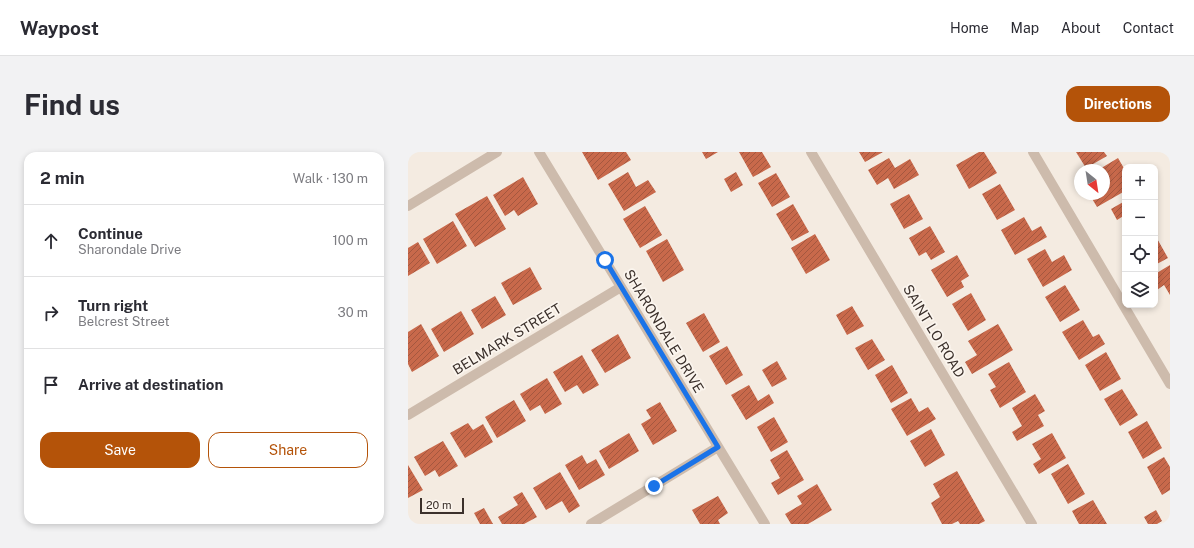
<!DOCTYPE html>
<meta charset="utf-8">
<style>
:root{--surface:#fff;--page:#f2f2f3;--text:#2b2b33;--muted:#7c7c81;--line:#e1e1e2;--accent:#b45309}
body{margin:0;font-family:"Public Sans",sans-serif;background:var(--page);color:var(--text)}
.controls{position:absolute;right:12px;top:12px;display:grid;overflow:hidden;border-radius:8px;box-shadow:0 2px 6px #0003}
.controls button{width:36px;height:36px;display:grid;place-items:center;padding:0;border:0;border-bottom:1px solid var(--line);background:var(--surface);color:var(--text);font:20px sans-serif}
.compass{position:absolute;left:666px;top:12px;width:36px;height:36px;border-radius:50%;background:var(--surface);box-shadow:0 2px 6px #0003;rotate:150deg}
.scale{position:absolute;left:12px;bottom:10px;width:44px;box-sizing:border-box;padding-left:4px;border:2px solid #3b302b;border-top:0;font-size:11px;line-height:14px;white-space:nowrap;color:#3b302b;-webkit-text-stroke:3px #fbf5ee;paint-order:stroke}
.stop{position:absolute;width:12px;height:12px;margin:-9px;border:3px solid #1a73e8;border-radius:50%;background:#fff}
.stop.end{background:#1a73e8;border-color:#fff;box-shadow:0 1px 4px #0008}
.list{margin:0;padding:0;list-style:none}
h2{display:flex;justify-content:space-between;align-items:center;height:52px;margin:0;padding:0 16px;font-size:17px}
h2 small{font-size:13px;font-weight:400;color:var(--muted)}
.list li{display:grid;grid-template-columns:26px 1fr auto;gap:12px;align-items:center;box-sizing:border-box;height:72px;padding:0 16px;border-top:1px solid var(--line)}
.list b{display:block;font-size:15px;white-space:nowrap}
.list p{margin:0;font-size:13px;white-space:nowrap;color:var(--muted)}
.list em{font-size:13px;font-style:normal;color:var(--muted)}
.actions{display:flex;gap:8px;padding:12px 16px}
.actions a{flex:1;padding:9px 0;border:1px solid var(--accent);border-radius:12px;text-align:center;font-size:14px;color:var(--accent)}
.actions .main{background:var(--accent);color:#fff}
.icon{flex:none;width:22px;height:22px;fill:none;stroke:currentColor;stroke-width:2;stroke-linecap:round;stroke-linejoin:round}
.map{position:relative;flex:none;width:762px;height:372px;overflow:hidden;border-radius:12px}
header{display:flex;align-items:center;gap:24px;box-sizing:border-box;height:56px;padding:0 20px;background:var(--surface);border-bottom:1px solid var(--line)}
header strong{font-size:19px}
nav{display:flex;gap:22px;margin-inline-start:auto;font-size:14px}
.intro{display:flex;align-items:center;justify-content:space-between;box-sizing:border-box;height:96px;padding:0 24px}
h1{margin:0;font-size:28px}
.button{padding:10px 18px;border-radius:12px;background:var(--accent);color:#fff;font-size:14px;font-weight:700}
main{display:flex;gap:24px;padding:0 24px}
aside{flex:1;background:var(--surface);border-radius:12px;box-shadow:0 2px 6px #0003}
.map>svg:first-child{display:block}
</style>
<header>
<strong>Waypost</strong>
<nav><a>Home</a><a>Map</a><a>About</a><a>Contact</a></nav>
</header>
<div class="intro"><h1>Find us</h1><a class="button">Directions</a></div>
<main>
<aside>
<h2>2 min<small>Walk · 130 m</small></h2>
<ul class="list">
<li><svg class="icon" aria-label="ahead" viewBox="0 0 24 24"><path d="M12 20V5M6 11l6-6 6 6"/></svg><div><b>Continue</b><p>Sharondale Drive</p></div><em>100 m</em></li>
<li><svg class="icon" aria-label="right" viewBox="0 0 24 24"><path d="M7 20v-9h11M14 6l5 5-5 5"/></svg><div><b>Turn right</b><p>Belcrest Street</p></div><em>30 m</em></li>
<li><svg class="icon" aria-label="arrive" viewBox="0 0 24 24"><path d="M6 21V4h12l-3 4 3 4H6"/></svg><div><b>Arrive at destination</b></div></li>
</ul>
<div class="actions"><a class="main">Save</a><a>Share</a></div>
</aside>
<div class="map">
<svg width="762" height="372" viewBox="0 0 762 372">
<defs>
<pattern id="building-hatch" width="6" height="6" patternUnits="userSpaceOnUse"><rect width="6" height="6" fill="#c8694b"/><path d="M-1 1l2-2M0 6l6-6M5 7l2-2" fill="none" stroke="#a4573f"/></pattern>
</defs>
<rect width="100%" height="100%" fill="#f4ebe1"/>
<!-- building -->
<path fill="url(#building-hatch)" d="M 174,0 L 218,0 L 223,8 L 190,28 Z
M 294,0 L 310,0 L 298,7 Z
M 331,0 L 354,0 L 363,15 L 345,25 Z
M 451,0 L 475,0 L 457,10 Z
M 571,0 L 576,0 L 589,21 L 561,37 L 548,13 Z
M 668,0 L 696,0 L 699,4 L 678,16 Z
M 481,6 L 487,16 L 502,7 L 511,23 L 486,37 L 480,26 L 469,33 L 460,18 Z
M 710,6 L 717,18 L 717,29 L 714,31 L 717,39 L 689,55 L 683,45 L 689,42 L 696,42 L 696,18 L 690,18 Z
M 220,20 L 228,35 L 240,28 L 248,40 L 216,59 L 200,32 Z
M 328,20 L 335,33 L 323,40 L 316,27 Z
M 368,21 L 382,45 L 364,55 L 350,31 Z
M 115,25 L 130,52 L 110,64 L 106,58 L 97,64 L 85,43 Z
M 592,32 L 607,58 L 589,68 L 574,42 Z
M 501,42 L 515,67 L 496,77 L 482,52 Z
M 79,44 L 98,77 L 67,95 L 47,62 Z
M 717,49 L 717,63 L 709,68 L 703,57 Z
M 385,52 L 401,80 L 384,89 L 368,62 Z
M 237,54 L 254,83 L 232,96 L 215,67 Z
M 616,65 L 624,79 L 633,74 L 639,85 L 607,103 L 593,78 Z
M 45,69 L 59,94 L 29,112 L 15,87 Z
M 522,74 L 537,100 L 523,108 L 518,100 L 511,104 L 501,86 Z
M 407,82 L 422,108 L 398,122 L 383,96 Z
M 747,83 L 760,106 L 747,113 Z
M 259,87 L 276,118 L 255,130 L 238,99 Z
M 10,90 L 22,111 L 0,124 L 0,96 Z
M 637,97 L 644,110 L 656,103 L 664,118 L 635,135 L 619,107 Z
M 549,103 L 561,124 L 553,129 L 556,135 L 539,145 L 523,118 Z
M 762,113 L 762,143 L 756,133 L 749,138 L 747,134 L 747,122 Z
M 122,115 L 134,137 L 105,153 L 93,131 Z
M 657,133 L 672,158 L 652,170 L 637,145 Z
M 563,141 L 578,168 L 560,179 L 544,152 Z
M 87,144 L 98,163 L 74,177 L 63,158 Z
M 444,154 L 456,174 L 439,183 L 428,163 Z
M 53,159 L 66,182 L 36,200 L 23,177 Z
M 296,161 L 312,190 L 295,200 L 278,171 Z
M 675,168 L 685,185 L 691,182 L 697,192 L 671,208 L 654,180 Z
M 13,172 L 31,204 L 4,220 L 0,212 L 0,180 Z
M 590,172 L 605,198 L 564,222 L 557,210 L 569,203 L 560,189 Z
M 210,182 L 223,206 L 197,221 L 183,198 Z
M 464,187 L 477,208 L 460,218 L 447,196 Z
M 319,194 L 335,223 L 318,233 L 301,204 Z
M 698,200 L 713,227 L 692,239 L 677,213 Z
M 174,203 L 191,233 L 175,242 L 169,233 L 157,240 L 145,220 Z
M 369,209 L 379,227 L 364,235 L 354,218 Z
M 601,210 L 618,240 L 592,256 L 582,238 L 588,235 L 580,222 Z
M 484,213 L 500,241 L 483,251 L 467,223 Z
M 139,226 L 154,252 L 137,262 L 132,253 L 122,259 L 112,242 Z
M 341,233 L 350,249 L 361,242 L 366,251 L 338,268 L 323,243 Z
M 714,237 L 730,263 L 712,274 L 696,247 Z
M 627,242 L 637,259 L 630,263 L 636,274 L 609,289 L 604,280 L 614,274 L 604,256 Z
M 503,246 L 511,260 L 520,255 L 528,267 L 499,284 L 483,257 Z
M 106,248 L 118,269 L 89,286 L 77,265 Z
M 252,250 L 269,279 L 245,293 L 233,272 L 243,266 L 238,258 Z
M 366,265 L 380,290 L 363,300 L 349,275 Z
M 739,269 L 754,296 L 735,307 L 720,280 Z
M 60,271 L 65,278 L 75,272 L 85,290 L 57,306 L 42,281 Z
M 523,277 L 537,303 L 517,315 L 502,289 Z
M 221,281 L 231,299 L 201,317 L 191,299 Z
M 644,281 L 658,306 L 631,322 L 625,312 L 633,307 L 624,292 Z
M 35,289 L 50,314 L 31,325 L 27,318 L 17,324 L 6,305 Z
M 379,298 L 396,328 L 370,343 L 363,331 L 372,326 L 362,308 Z
M 174,303 L 179,312 L 188,307 L 197,323 L 171,338 L 157,313 Z
M 756,305 L 762,315 L 762,338 L 754,343 L 739,315 Z
M 660,312 L 677,342 L 660,352 L 643,322 Z
M 0,313 L 15,338 L 0,346 Z
M 549,319 L 577,369 L 571,372 L 552,372 L 550,369 L 544,372 L 534,372 L 523,351 L 532,345 L 525,332 Z
M 152,320 L 172,354 L 161,361 L 154,349 L 138,358 L 125,336 Z
M 409,332 L 424,358 L 400,372 L 383,372 L 377,362 L 394,352 L 389,344 Z
M 114,340 L 129,365 L 116,372 L 94,372 L 90,365 L 110,353 L 105,345 Z
M 310,344 L 320,361 L 310,368 L 312,372 L 292,372 L 284,358 Z
M 685,348 L 699,372 L 671,372 L 664,359 Z
M 76,356 L 85,372 L 72,372 L 66,361 Z
M 748,358 L 754,369 L 749,372 L 740,372 L 736,365 Z"/>
<g fill="none" stroke-linecap="round" stroke-linejoin="round">
<!-- street -->
<path stroke="#cdbbac" stroke-width="10" d="M 131,0 L 357,372
M 403,0 L 624,372
M 625,0 L 762,232
M 0,54 L 89,0
M 0,263 L 213,135
M 183,372 L 310,295"/>
</g>
<g fill="none" stroke-linecap="round" stroke-linejoin="round">
<!-- route -->
<path stroke="#1a73e8" stroke-width="5" d="M 197,108 L 310,295 L 246,334"/>
</g>
<g text-anchor="middle" dominant-baseline="central" stroke-width="3.5" stroke-linejoin="round" paint-order="stroke">
<!-- street labels -->
<g font-size="14" fill="#3b302b" stroke="#fbf5ee">
<text transform="translate(256 179) rotate(59)">SHARONDALE DRIVE</text>
<text transform="translate(526 179) rotate(59)">SAINT LO ROAD</text>
<text transform="translate(99 187) rotate(-31)">BELMARK STREET</text>
</g>
</g>
</svg>
<div class="controls">
<button>+</button>
<button>−</button>
<button><svg class="icon" aria-label="locate" viewBox="0 0 24 24"><circle cx="12" cy="12" r="6"/><path d="M12 2v4M12 18v4M2 12h4M18 12h4"/></svg></button>
<button><svg class="icon" aria-label="layers" viewBox="0 0 24 24"><path d="M12 4l9 5-9 5-9-5zM3 14l9 5 9-5"/></svg></button>
</div>
<svg class="compass" viewBox="-18 -18 36 36"><path d="M0-13l5 13h-10z" fill="#e53935"/><path d="M0 13l5-13h-10z" fill="#7c7c81"/></svg>
<div class="scale">20 m</div>
<div class="stop" style="left:197px;top:108px"></div>
<div class="stop end" style="left:246px;top:334px"></div>
</div>
</main>
